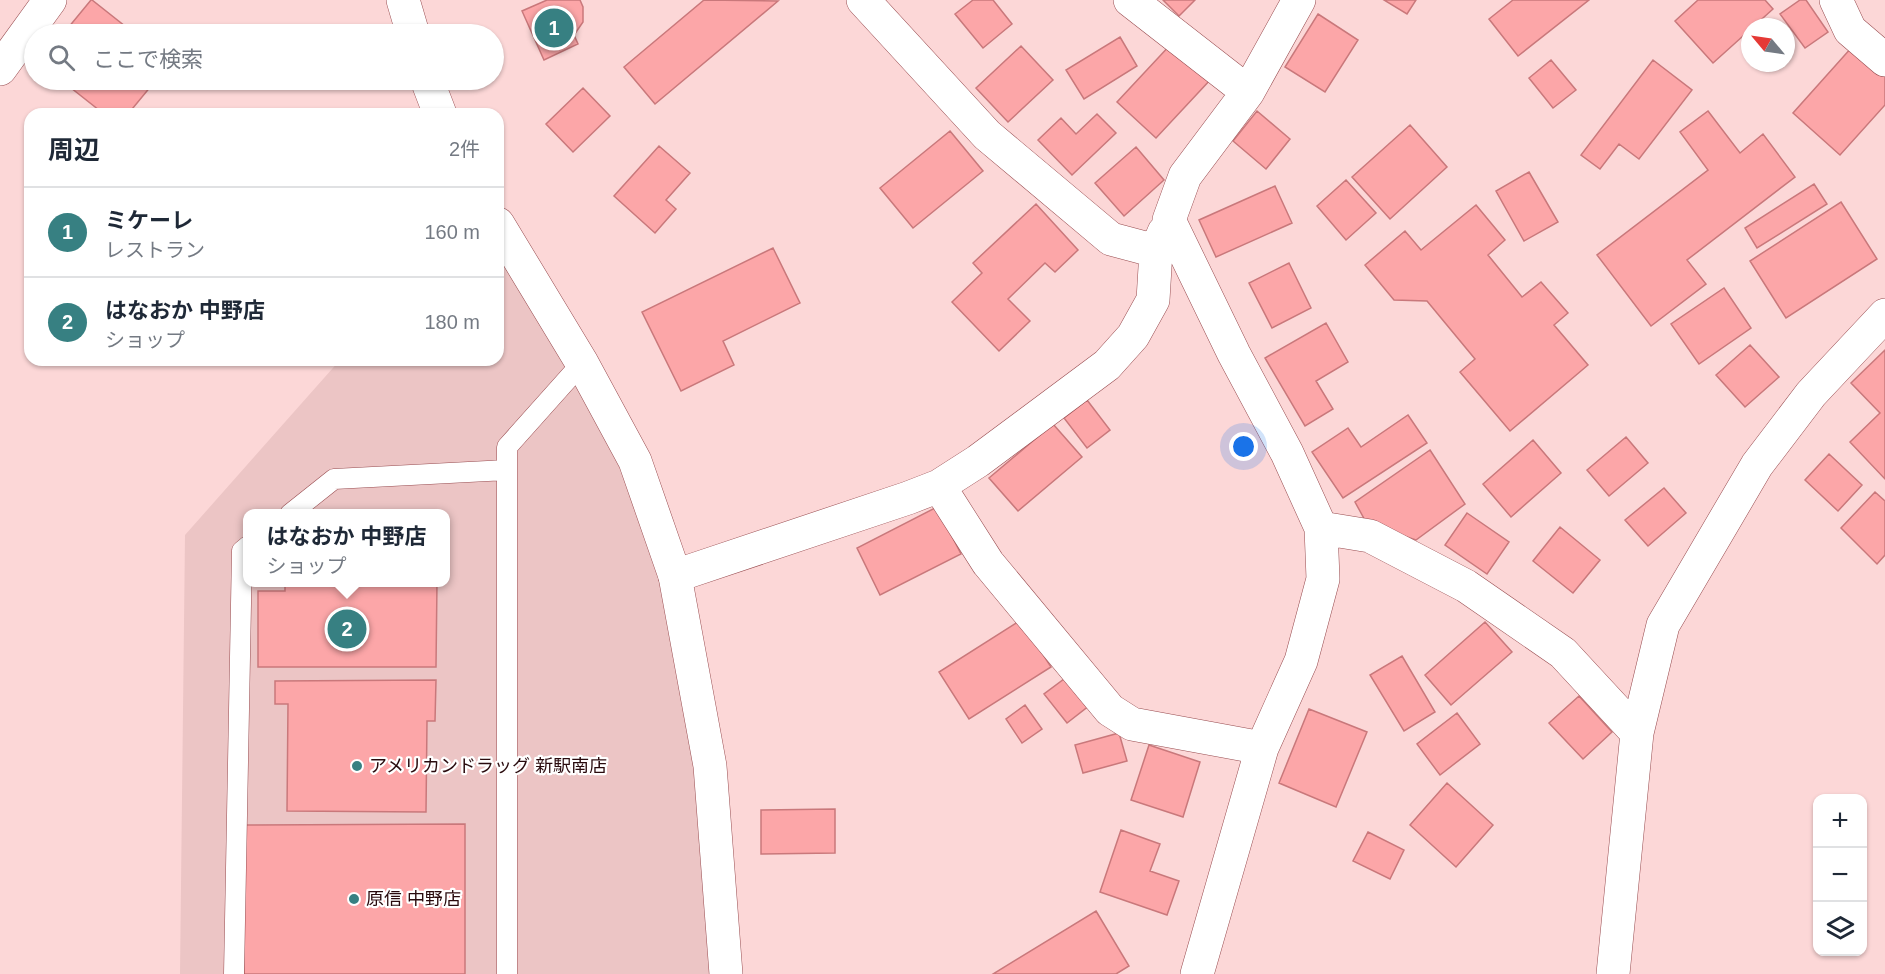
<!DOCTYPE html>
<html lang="ja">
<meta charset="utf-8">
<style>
:root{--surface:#fff;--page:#f6f6f7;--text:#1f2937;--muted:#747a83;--line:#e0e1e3;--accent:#378082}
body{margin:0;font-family:Arial,"Noto Sans JP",sans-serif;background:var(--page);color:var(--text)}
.controls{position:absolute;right:18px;bottom:18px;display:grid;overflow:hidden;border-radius:12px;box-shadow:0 2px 4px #0004}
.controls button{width:54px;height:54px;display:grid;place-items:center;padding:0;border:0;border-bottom:2px solid var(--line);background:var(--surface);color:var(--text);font:30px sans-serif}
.compass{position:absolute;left:1741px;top:18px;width:54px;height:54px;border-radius:50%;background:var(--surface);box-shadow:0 2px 4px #0004;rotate:299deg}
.you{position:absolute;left:1244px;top:447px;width:21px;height:21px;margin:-15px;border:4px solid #fff;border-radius:50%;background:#1a73e8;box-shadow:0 0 0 9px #1a73e833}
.badge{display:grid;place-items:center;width:39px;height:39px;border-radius:50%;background:var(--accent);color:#fff;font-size:20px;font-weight:700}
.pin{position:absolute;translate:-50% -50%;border:3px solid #fff;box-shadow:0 2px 6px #0006}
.popup{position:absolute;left:243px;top:509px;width:207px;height:78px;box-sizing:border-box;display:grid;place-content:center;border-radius:12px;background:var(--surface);filter:drop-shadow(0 2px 4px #0005);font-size:20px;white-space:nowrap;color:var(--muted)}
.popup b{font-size:22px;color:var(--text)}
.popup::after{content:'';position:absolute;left:50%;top:100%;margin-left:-12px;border:12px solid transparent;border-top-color:var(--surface)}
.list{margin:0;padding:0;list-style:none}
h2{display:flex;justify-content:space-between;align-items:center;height:78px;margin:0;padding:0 24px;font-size:26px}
h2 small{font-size:20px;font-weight:400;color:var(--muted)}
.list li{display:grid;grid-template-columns:39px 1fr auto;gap:18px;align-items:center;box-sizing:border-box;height:90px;padding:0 24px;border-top:2px solid var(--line)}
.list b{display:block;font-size:22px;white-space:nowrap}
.list p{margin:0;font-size:20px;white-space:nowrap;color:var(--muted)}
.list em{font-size:20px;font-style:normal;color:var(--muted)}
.icon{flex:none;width:33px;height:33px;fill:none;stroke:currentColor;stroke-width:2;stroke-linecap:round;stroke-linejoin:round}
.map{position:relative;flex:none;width:1885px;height:974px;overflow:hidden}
.search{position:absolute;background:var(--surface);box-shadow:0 2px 4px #0004;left:24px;top:24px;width:480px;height:66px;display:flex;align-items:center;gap:15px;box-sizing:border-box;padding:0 21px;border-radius:33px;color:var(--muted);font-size:22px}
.panel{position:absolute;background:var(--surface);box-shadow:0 2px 4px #0004;left:24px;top:108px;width:480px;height:258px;border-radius:18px}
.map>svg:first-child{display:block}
</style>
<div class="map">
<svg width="1885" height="974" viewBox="0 0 1885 974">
<rect width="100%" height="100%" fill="#fcd7d7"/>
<!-- built -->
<path fill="#ecc5c5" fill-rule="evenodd" d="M 498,224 L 675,576 L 726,974 L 180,974 L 185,535 L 340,360 L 498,360 ZM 248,514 L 446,514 L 446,582 L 248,582 Z"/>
<!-- building -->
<path fill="#fca6a8" stroke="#c9787b" stroke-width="1.5" d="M 91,0 L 92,0 L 135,34 L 63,34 Z
M 547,0 L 580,0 L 583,7 L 583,22 L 574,35 L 578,44 L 544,60 L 522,11 Z
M 704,0 L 778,1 L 655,104 L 624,67 Z
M 973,0 L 993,0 L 1012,24 L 983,48 L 955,14 Z
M 1163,0 L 1195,0 L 1179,16 Z
M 1384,0 L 1416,0 L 1407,14 Z
M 1513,0 L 1589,0 L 1518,56 L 1489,19 Z
M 1698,0 L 1765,0 L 1773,9 L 1713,63 L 1675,21 Z
M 1800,0 L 1806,0 L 1828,32 L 1805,48 L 1780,14 Z
M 1318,14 L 1358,40 L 1325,92 L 1285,67 Z
M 1120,37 L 1137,66 L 1084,99 L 1066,70 Z
M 1172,43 L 1211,79 L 1156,138 L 1117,102 Z
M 1021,46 L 1053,80 L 1008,122 L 976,88 Z
M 1852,47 L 1885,77 L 1885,105 L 1840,155 L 1793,113 Z
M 1551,60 L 1576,90 L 1553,108 L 1529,78 Z
M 1653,60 L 1692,90 L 1639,159 L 1619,144 L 1600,169 L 1581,155 Z
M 61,80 L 156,80 L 128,114 L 104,114 Z
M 583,88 L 610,116 L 573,152 L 546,124 Z
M 1257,111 L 1290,139 L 1266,169 L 1233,141 Z
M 1708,111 L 1740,153 L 1763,134 L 1795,177 L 1687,260 L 1706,284 L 1651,326 L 1597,255 L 1708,170 L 1680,132 Z
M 1097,114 L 1116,133 L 1072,175 L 1038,140 L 1061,118 L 1076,134 Z
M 1410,125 L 1447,167 L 1390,219 L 1352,177 Z
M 950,131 L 983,171 L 913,228 L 880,188 Z
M 659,146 L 690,173 L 666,200 L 676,209 L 655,233 L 614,196 Z
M 1136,147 L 1164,180 L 1124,216 L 1095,183 Z
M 1529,172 L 1558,222 L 1524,241 L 1496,191 Z
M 1346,180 L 1376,213 L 1346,240 L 1317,206 Z
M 1814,184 L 1827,204 L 1757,248 L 1745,228 Z
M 1275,186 L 1292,223 L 1216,257 L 1199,220 Z
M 1841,202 L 1877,259 L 1786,318 L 1750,261 Z
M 1036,204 L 1078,250 L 1055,272 L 1045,263 L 1008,299 L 1030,321 L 999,351 L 952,302 L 982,273 L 973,263 Z
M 1476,205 L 1505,240 L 1488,255 L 1522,297 L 1541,282 L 1568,313 L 1554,325 L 1588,365 L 1510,431 L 1460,372 L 1475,359 L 1427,301 L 1394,300 L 1365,265 L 1405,231 L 1421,250 Z
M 773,248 L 800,303 L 723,341 L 734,365 L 681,391 L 642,312 Z
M 1289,263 L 1311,308 L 1272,328 L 1249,283 Z
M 1724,288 L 1751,328 L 1699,364 L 1671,324 Z
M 1326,323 L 1348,362 L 1316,381 L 1333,409 L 1305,426 L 1265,358 Z
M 1750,345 L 1779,377 L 1745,407 L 1716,375 Z
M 1885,350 L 1885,479 L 1850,442 L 1880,413 L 1851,383 Z
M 1087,400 L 1110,430 L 1087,448 L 1064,418 Z
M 1408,415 L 1427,443 L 1343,498 L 1312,452 L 1348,428 L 1361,447 Z
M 1053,424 L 1082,457 L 1018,511 L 989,478 Z
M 1626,437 L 1648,463 L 1609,496 L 1587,470 Z
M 1533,440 L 1561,473 L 1511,517 L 1483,484 Z
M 1430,450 L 1465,504 L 1416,540 L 1367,524 L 1355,502 Z
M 1829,454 L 1862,485 L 1838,511 L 1805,480 Z
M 1664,488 L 1686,513 L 1648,546 L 1625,520 Z
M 1875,492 L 1885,501 L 1885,555 L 1877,564 L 1841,528 Z
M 937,507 L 961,554 L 880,595 L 857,548 Z
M 1467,513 L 1509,542 L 1487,574 L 1445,545 Z
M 1560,527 L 1600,560 L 1573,593 L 1533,561 Z
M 285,582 L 437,582 L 436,667 L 258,667 L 258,591 L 285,591 Z
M 1021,620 L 1051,667 L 969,719 L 939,672 Z
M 1485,622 L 1512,652 L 1451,705 L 1425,675 Z
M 1402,656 L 1435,712 L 1404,731 L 1370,675 Z
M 1068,676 L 1090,705 L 1067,723 L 1044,694 Z
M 436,680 L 435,721 L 427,721 L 426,812 L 287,811 L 288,704 L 275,704 L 275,681 Z
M 1579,696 L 1612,732 L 1583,759 L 1549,723 Z
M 1025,705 L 1042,729 L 1022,743 L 1006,719 Z
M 1309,709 L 1367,732 L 1336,807 L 1279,783 Z
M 1457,713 L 1480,744 L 1440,775 L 1417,744 Z
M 1119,733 L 1127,761 L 1083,773 L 1075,745 Z
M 1149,745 L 1200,762 L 1183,817 L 1131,800 Z
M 1447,783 L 1493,825 L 1456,867 L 1410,825 Z
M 835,809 L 835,853 L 761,854 L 761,810 Z
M 465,824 L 465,974 L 244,974 L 243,825 Z
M 1121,830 L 1160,844 L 1150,871 L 1179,881 L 1167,915 L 1100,892 Z
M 1368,832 L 1404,850 L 1390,879 L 1353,861 Z
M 1096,911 L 1129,966 L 1116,974 L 993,974 Z"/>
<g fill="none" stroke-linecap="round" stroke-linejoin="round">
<!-- service casing -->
<g stroke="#984c50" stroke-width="21">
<path id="service" d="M 290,514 L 334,479 L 507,470
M 234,974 L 242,551 L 248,546
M 507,974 L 507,447 L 582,363"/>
</g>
<!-- minor casing -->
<g stroke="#984c50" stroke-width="34">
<path id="minor" d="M 863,0 L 987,135 L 1111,239 L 1156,251 L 1164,232
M 1130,0 L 1248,92
M 1836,0 L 1850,30 L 1885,60
M 0,69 L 50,0
M 939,486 L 988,563 L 1110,710 L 1132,724 L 1262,748
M 1321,528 L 1370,536 L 1466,586 L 1563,653 L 1637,733
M 675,576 L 908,498 L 939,486 L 978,461 L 1107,365 L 1133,336 L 1153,300 L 1156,251
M 1197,974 L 1262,748 L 1301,661 L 1323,579 L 1321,528 L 1287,453 L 1234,354 L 1169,220 L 1185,176 L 1248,92 L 1299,0
M 1613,974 L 1637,733 L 1663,625 L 1757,465 L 1811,394 L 1885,315"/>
</g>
<!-- tertiary casing -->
<g stroke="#984c50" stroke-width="34">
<path id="tertiary" d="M 403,0 L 413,34
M 427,80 L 440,114
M 498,224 L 582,363 L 635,461 L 675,576 L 710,766 L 726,974"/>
</g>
<!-- service -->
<use href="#service" stroke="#fff" stroke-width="20"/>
<!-- minor -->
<use href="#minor" stroke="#fff" stroke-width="33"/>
<!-- tertiary -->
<use href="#tertiary" stroke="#fff" stroke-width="33"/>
</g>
<!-- markers -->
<g fill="#378082" stroke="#fff" stroke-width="2">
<circle cx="357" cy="766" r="6"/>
<circle cx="354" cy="899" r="6"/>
</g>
<g text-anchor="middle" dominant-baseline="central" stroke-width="4.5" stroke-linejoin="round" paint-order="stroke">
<!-- poi labels -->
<g font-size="18" fill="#290a0d" stroke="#fff" text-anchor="start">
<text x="369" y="766">アメリカンドラッグ 新駅南店</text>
<text x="366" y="899">原信 中野店</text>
</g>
</g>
</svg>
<div class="controls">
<button>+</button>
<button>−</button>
<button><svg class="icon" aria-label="layers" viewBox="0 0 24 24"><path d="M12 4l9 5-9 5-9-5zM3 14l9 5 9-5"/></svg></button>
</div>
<svg class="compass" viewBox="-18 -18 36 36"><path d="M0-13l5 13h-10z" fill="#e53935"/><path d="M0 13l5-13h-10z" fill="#747a83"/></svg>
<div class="you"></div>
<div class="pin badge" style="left:554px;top:28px">1</div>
<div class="pin badge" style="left:347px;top:629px">2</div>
<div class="popup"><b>はなおか 中野店</b>ショップ</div>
<div class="search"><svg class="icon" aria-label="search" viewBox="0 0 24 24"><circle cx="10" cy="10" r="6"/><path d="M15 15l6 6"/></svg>ここで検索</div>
<section class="panel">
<h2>周辺<small>2件</small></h2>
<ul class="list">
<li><span class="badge">1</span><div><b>ミケーレ</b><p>レストラン</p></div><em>160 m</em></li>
<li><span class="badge">2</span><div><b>はなおか 中野店</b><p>ショップ</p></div><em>180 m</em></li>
</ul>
</section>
</div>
